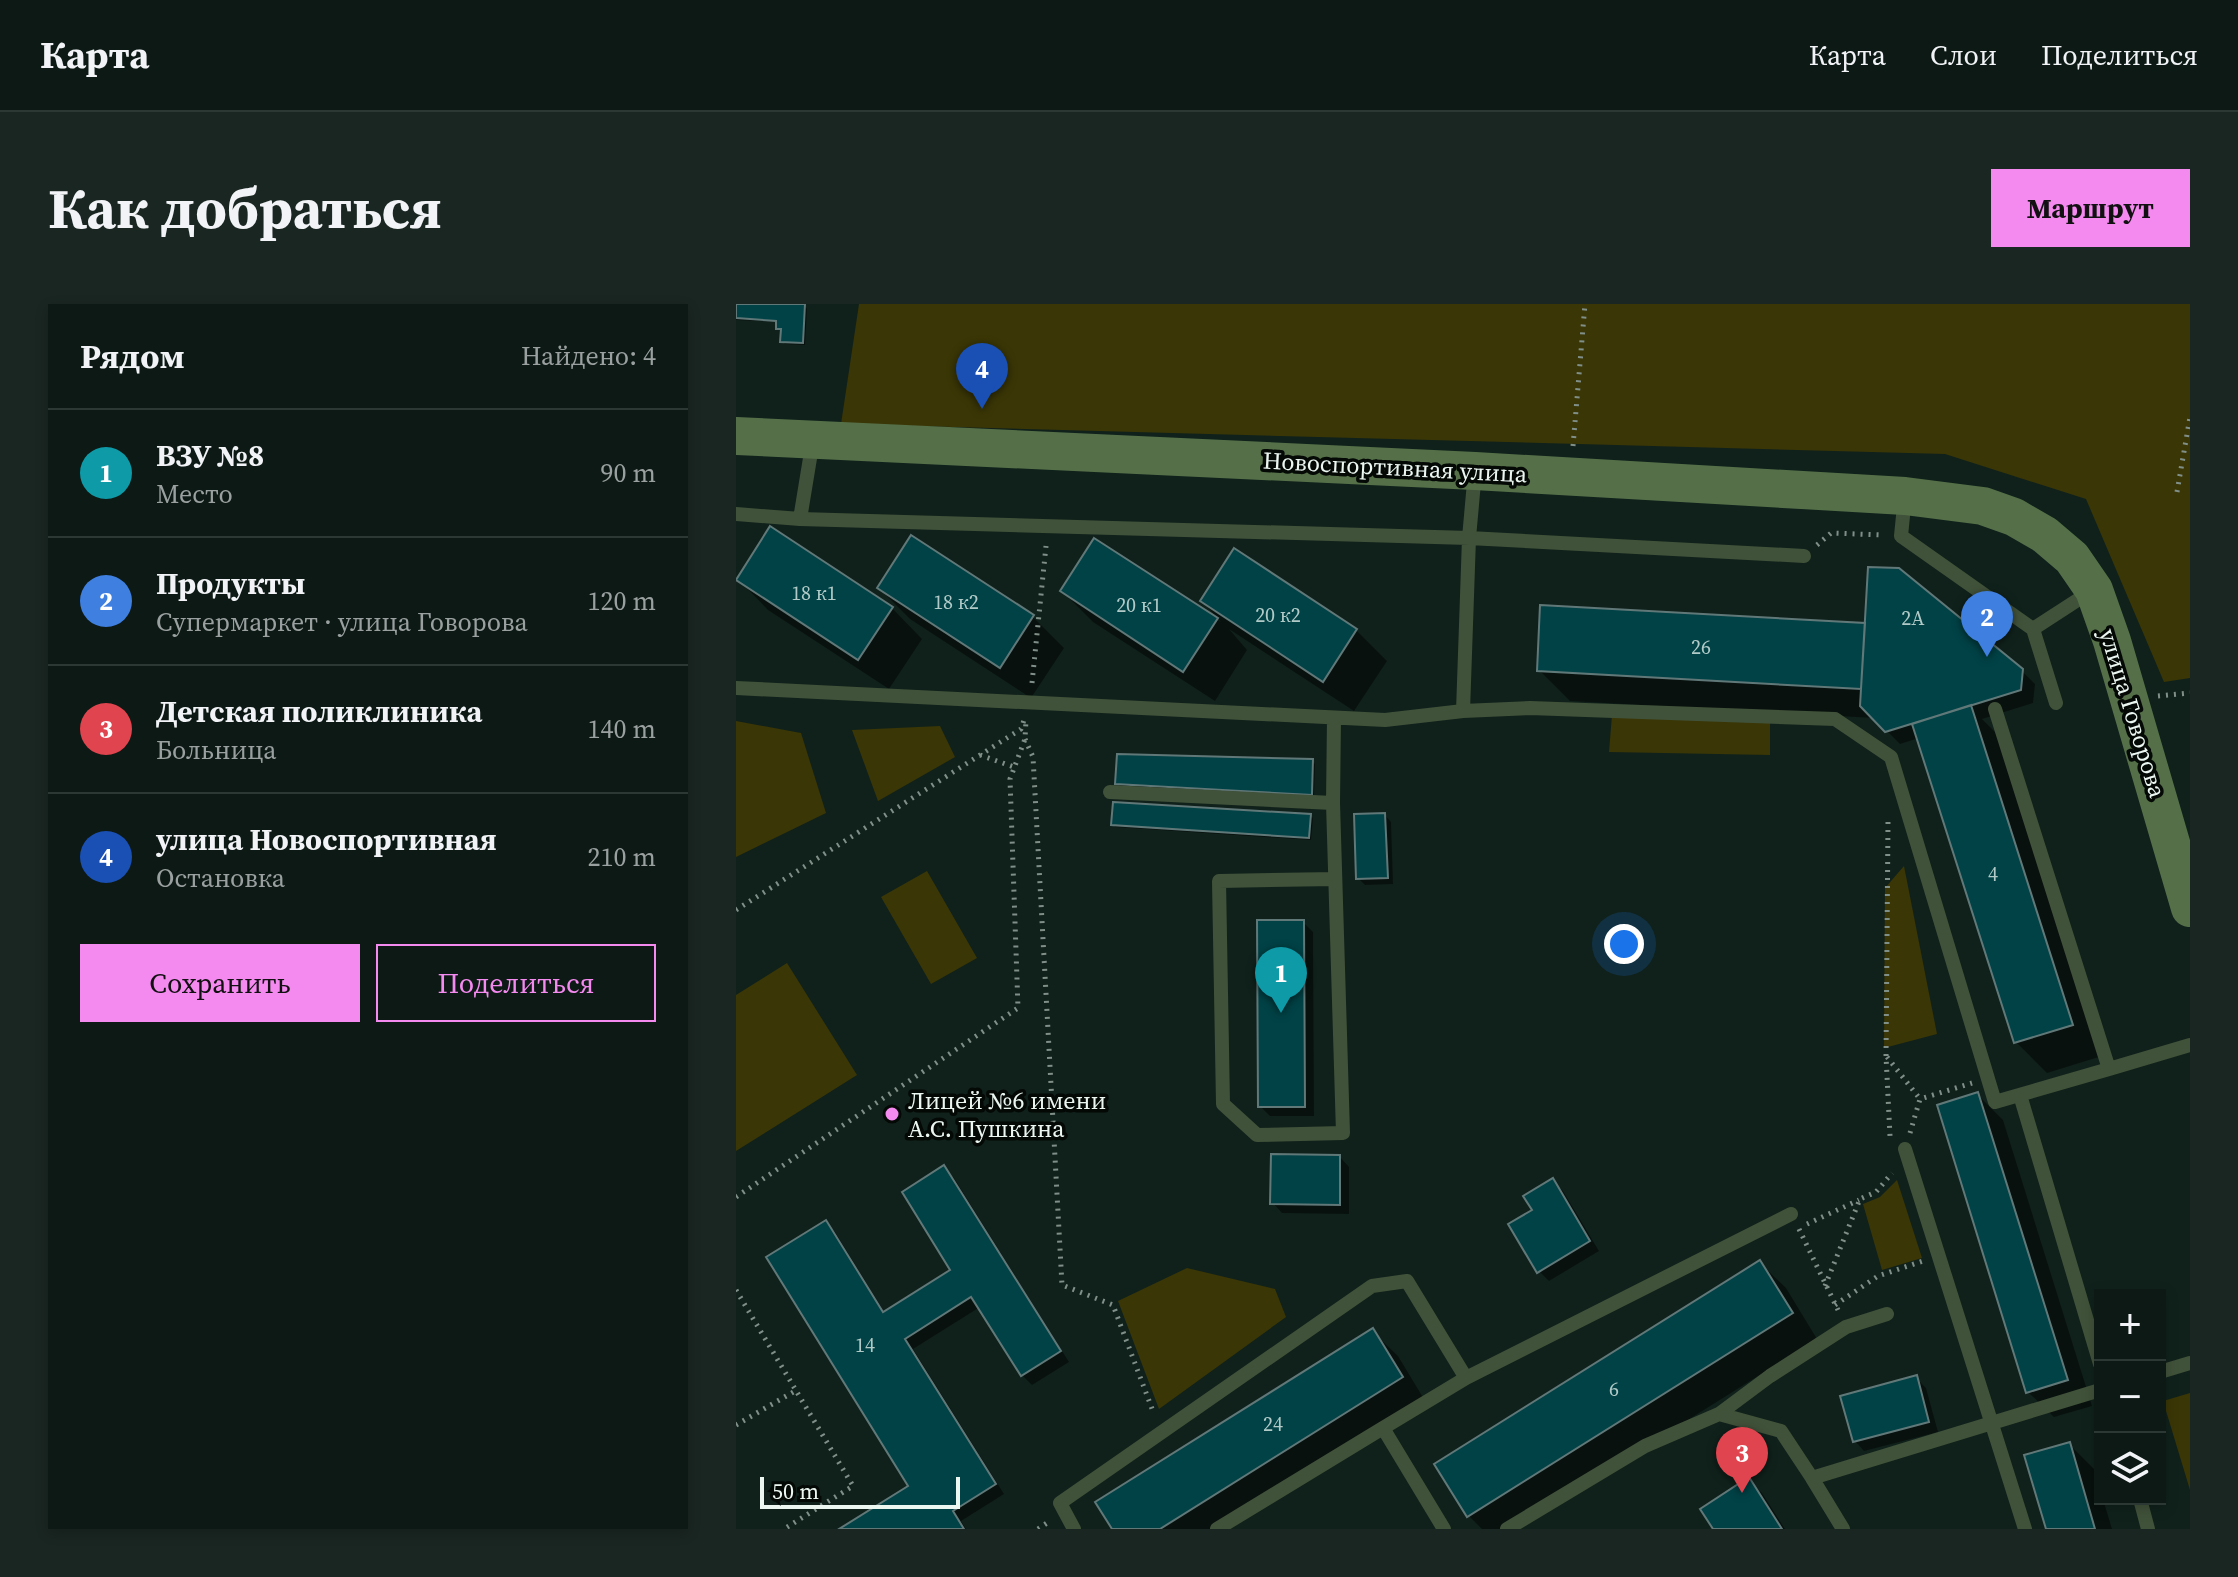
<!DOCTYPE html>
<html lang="ru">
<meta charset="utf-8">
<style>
:root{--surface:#0c1914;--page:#1a2622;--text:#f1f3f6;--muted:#9aa0a0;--line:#2c3834;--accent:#f489f0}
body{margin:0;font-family:"Source Serif 4",serif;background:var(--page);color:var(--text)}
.controls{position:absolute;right:24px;bottom:24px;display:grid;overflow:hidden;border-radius:0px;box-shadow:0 4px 12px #0003}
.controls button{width:72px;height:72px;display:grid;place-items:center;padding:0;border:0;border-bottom:2px solid var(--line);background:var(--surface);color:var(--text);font:40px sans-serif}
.scale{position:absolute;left:24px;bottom:20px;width:200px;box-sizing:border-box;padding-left:8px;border:4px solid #ecf7f2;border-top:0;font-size:22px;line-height:28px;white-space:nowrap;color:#ecf7f2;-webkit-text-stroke:6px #040906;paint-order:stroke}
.you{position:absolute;left:888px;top:640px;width:28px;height:28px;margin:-20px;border:6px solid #fff;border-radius:50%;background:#1a73e8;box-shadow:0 0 0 12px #1a73e833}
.badge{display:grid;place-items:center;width:52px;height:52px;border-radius:50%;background:var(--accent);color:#fff;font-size:26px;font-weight:700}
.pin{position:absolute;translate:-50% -66px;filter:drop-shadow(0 2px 4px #0008)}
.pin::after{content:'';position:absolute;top:42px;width:28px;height:24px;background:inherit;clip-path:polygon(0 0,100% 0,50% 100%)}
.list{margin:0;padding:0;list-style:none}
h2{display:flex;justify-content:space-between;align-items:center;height:104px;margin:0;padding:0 32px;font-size:34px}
h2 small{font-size:26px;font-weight:400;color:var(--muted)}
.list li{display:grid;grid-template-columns:52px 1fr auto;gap:24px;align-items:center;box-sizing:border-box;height:128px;padding:0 32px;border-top:2px solid var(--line)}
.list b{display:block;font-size:30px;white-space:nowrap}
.list p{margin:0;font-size:26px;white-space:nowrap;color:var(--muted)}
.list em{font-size:26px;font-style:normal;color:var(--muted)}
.actions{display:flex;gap:16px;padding:24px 32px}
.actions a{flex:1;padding:18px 0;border:2px solid var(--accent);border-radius:0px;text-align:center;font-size:28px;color:var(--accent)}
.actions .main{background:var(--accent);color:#111}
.icon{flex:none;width:44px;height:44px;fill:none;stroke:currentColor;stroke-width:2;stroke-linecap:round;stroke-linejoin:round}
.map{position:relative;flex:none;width:1454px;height:1225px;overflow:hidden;border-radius:0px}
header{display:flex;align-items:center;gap:48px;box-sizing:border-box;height:112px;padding:0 40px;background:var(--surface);border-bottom:2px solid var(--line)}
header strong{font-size:38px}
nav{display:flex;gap:44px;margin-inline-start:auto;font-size:28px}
.intro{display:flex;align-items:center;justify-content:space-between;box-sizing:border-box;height:192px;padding:0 48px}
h1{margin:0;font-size:56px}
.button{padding:20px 36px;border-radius:0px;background:var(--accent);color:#111;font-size:28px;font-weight:700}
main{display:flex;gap:48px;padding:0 48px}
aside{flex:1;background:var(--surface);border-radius:0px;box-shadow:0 4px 12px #0003}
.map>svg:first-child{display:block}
</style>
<header>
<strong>Карта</strong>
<nav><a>Карта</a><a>Слои</a><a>Поделиться</a></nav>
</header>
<div class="intro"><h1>Как добраться</h1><a class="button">Маршрут</a></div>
<main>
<aside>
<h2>Рядом<small>Найдено: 4</small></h2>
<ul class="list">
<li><span class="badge" style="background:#0f9aa8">1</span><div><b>ВЗУ №8</b><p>Место</p></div><em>90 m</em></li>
<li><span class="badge" style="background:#3f7fe0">2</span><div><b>Продукты</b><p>Супермаркет · улица Говорова</p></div><em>120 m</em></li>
<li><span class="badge" style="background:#e0444e">3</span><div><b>Детская поликлиника</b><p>Больница</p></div><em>140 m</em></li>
<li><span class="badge" style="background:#1a4fb4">4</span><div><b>улица Новоспортивная</b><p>Остановка</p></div><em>210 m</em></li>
</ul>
<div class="actions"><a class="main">Сохранить</a><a>Поделиться</a></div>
</aside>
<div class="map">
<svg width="1454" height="1225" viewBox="0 0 1454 1225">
<rect width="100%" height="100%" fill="#10211b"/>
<!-- green -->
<path fill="#3a3606" d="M 123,0 L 1454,0 L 1454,374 L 1428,378 L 1350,195 L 1209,150 L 105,120 Z
M 876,411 L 1034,416 L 1034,451 L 873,448 Z
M 0,417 L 65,429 L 90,509 L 0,553 Z
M 204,422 L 219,453 L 142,497 L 116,426 Z
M 1168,562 L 1201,730 L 1148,744 L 1149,584 Z
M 191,567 L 241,654 L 195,680 L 145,593 Z
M 51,659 L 121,771 L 0,847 L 0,691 Z
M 1161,876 L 1186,954 L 1146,966 L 1127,900 L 1144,893 Z
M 451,964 L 539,985 L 550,1013 L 423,1105 L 382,997 Z
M 1454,1089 L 1454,1186 L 1427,1097 Z"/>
<!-- shadow -->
<path fill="#0007" d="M 0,0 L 69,2 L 71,5 L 69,41 L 49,40 L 46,37 L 47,26 L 42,24 L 42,18 L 0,16 Z
M 176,233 L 297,313 L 328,344 L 295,394 L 174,315 L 143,284 Z
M 359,236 L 485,318 L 466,297 L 620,326 L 651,357 L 618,407 L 493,325 L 511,346 L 479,397 L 357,318 L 326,287 Z
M 2,275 L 156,304 L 186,335 L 153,385 L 32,306 Z
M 803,366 L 1285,366 L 1299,380 L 1297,399 L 1246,415 L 1265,434 L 1366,752 L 1311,769 L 1280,738 L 1183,434 L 1164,440 L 1138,414 L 834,397 Z
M 576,457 L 579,460 L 578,493 L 384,482 L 381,479 Z
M 649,511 L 655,518 L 657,580 L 629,581 L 622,574 Z
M 574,512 L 577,514 L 575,536 L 379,523 L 377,521 Z
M 567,618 L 577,628 L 578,812 L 534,812 L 524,802 Z
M 1241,790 L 1267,816 L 1356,1102 L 1318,1113 L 1292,1088 Z
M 604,853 L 613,863 L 613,910 L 546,909 L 537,899 Z
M 208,864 L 218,874 L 333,1058 L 296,1081 L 286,1071 L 244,1003 L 177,1045 L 268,1190 L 225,1217 L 230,1225 L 107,1225 L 175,1183 L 89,918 L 99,928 L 149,1009 L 217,967 Z
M 817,877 L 827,887 L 863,947 L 813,977 L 803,967 L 798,907 Z
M 1024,959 L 1050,984 L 1081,1035 L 778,1225 L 746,1225 L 733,1212 L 701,1161 Z
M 636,1027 L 662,1052 L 691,1100 L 491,1225 L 378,1225 Z
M 1180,1074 L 1190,1084 L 1202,1128 L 1128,1147 L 1119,1137 Z
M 1333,1140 L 1359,1166 L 1364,1195 L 1367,1195 L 1376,1225 L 1312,1225 Z
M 1013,1176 L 1026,1189 L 1049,1225 L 979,1225 Z"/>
<!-- building -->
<path fill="#004246" stroke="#617879" stroke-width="2" d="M 0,0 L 69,0 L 67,39 L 44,38 L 45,25 L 40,25 L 40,17 L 0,14 Z
M 34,222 L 157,303 L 122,356 L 0,276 Z
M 175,231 L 298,311 L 264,364 L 141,284 Z
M 358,234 L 482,314 L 447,368 L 324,287 Z
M 498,244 L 621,325 L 587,378 L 464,297 Z
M 1132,263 L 1163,264 L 1287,365 L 1285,386 L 1149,428 L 1124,402 Z
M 804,301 L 1129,319 L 1125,385 L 801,367 Z
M 1235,401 L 1337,721 L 1278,739 L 1176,420 Z
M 381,450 L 577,455 L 576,491 L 379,480 Z
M 377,498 L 575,510 L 573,534 L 375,521 Z
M 649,509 L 652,574 L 620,575 L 618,510 Z
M 521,616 L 568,616 L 569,803 L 522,803 Z
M 1242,788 L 1332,1076 L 1290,1089 L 1201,801 Z
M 535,850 L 604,851 L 604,901 L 534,900 Z
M 208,861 L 325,1047 L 285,1072 L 235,993 L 169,1035 L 260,1180 L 217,1207 L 228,1225 L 103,1225 L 172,1182 L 30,953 L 90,916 L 147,1008 L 214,966 L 166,888 Z
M 817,874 L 854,937 L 801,969 L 772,920 L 796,906 L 787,892 Z
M 1024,956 L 1057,1009 L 731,1213 L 698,1160 Z
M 637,1024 L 667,1073 L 424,1225 L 376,1225 L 359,1198 Z
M 1181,1071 L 1193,1118 L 1117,1138 L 1104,1092 Z
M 1334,1138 L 1359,1225 L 1310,1225 L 1288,1151 Z
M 1013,1173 L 1046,1225 L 977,1225 L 964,1205 Z"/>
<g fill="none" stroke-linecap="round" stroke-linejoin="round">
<!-- path -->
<path stroke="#818f89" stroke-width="5" stroke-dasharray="2 6" stroke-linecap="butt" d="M 837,142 L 849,0
M 1441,188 L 1454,113
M 1081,241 L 1095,229 L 1147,231
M 296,379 L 310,242
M 1422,392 L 1454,389
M 289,435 L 297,453 L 326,981 L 377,1001 L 418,1110
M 244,451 L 278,463
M 1152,518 L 1150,752 L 1154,832
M 0,606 L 285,425 L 288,416
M 1151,753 L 1184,795
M 1174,829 L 1184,795 L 1236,779
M 0,893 L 282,704 L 274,475 L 289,435 L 290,416
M 1071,920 L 1123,896
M 1063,925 L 1102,1006
M 1089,982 L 1124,895 L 1140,888 L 1156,869
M 0,986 L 117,1182 L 48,1225
M 1099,1001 L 1142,972 L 1187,957
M 0,1121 L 59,1087
M 302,1225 L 314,1217"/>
<!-- service -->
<path stroke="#41523a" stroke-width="14" d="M 77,136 L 64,215 L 733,234 L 1068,252
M 739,167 L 733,234 L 727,407 L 794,404 L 1099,415 L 1155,453 L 1259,798 L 1373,765
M 1169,192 L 1165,232 L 1297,325 L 1320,399
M 0,210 L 64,215
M 1297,325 L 1357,286
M 0,384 L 649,416 L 727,407
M 1259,405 L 1373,765 L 1454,741
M 374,488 L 597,499 L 598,414
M 597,499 L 607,829 L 521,831 L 487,800 L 483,577 L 599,575
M 1284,791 L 1364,1060
M 1169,845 L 1289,1225
M 1424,1068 L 1454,1059
M 730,1074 L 1055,910
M 983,1110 L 1034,1072 L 1110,1023 L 1151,1010
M 1076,1174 L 1107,1225
M 1404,1195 L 1412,1225
M 338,1225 L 324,1199 L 636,982 L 671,977 L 730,1074 L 647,1124 L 708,1225
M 481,1225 L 647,1124
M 771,1225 L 909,1142 L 983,1110 L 1045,1127 L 1076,1174 L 1364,1086"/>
<!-- secondary -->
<path stroke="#557048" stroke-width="38" d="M 0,132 L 739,167 L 1169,192 L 1247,202 L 1278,213 L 1309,231 L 1336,254 L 1358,286 L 1376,337 L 1454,604"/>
</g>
<!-- markers -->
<circle fill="#f489f0" stroke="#040906" stroke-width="3" cx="156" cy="810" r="8"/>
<g text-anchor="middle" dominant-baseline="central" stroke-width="7" stroke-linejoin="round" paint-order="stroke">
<!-- number labels -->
<g font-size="20" fill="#b1cac7">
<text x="78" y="289">18 к1</text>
<text x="220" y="298">18 к2</text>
<text x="403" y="301">20 к1</text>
<text x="542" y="311">20 к2</text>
<text x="1177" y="314">2А</text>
<text x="965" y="343">26</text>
<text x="1257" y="570">4</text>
<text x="129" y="1041">14</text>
<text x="878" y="1085">6</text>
<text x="537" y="1120">24</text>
</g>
<!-- street labels -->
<g font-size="24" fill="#ecf7f2" stroke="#040906">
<text transform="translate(659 163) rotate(3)">Новоспортивная улица</text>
<text transform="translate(1397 409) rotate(73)">улица Говорова</text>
</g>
<!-- poi labels -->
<g font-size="24" fill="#ecf7f2" stroke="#040906" text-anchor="start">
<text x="172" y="796">Лицей №6 имени<tspan x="172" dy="28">А.С. Пушкина</tspan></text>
</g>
</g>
</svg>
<div class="controls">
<button>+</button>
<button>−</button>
<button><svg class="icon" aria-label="layers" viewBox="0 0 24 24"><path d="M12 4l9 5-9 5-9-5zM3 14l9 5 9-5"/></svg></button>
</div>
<div class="scale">50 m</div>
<div class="you"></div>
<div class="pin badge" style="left:545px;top:709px;background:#0f9aa8">1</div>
<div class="pin badge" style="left:1251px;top:353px;background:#3f7fe0">2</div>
<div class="pin badge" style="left:1006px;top:1189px;background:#e0444e">3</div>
<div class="pin badge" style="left:246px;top:105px;background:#1a4fb4">4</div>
</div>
</main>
